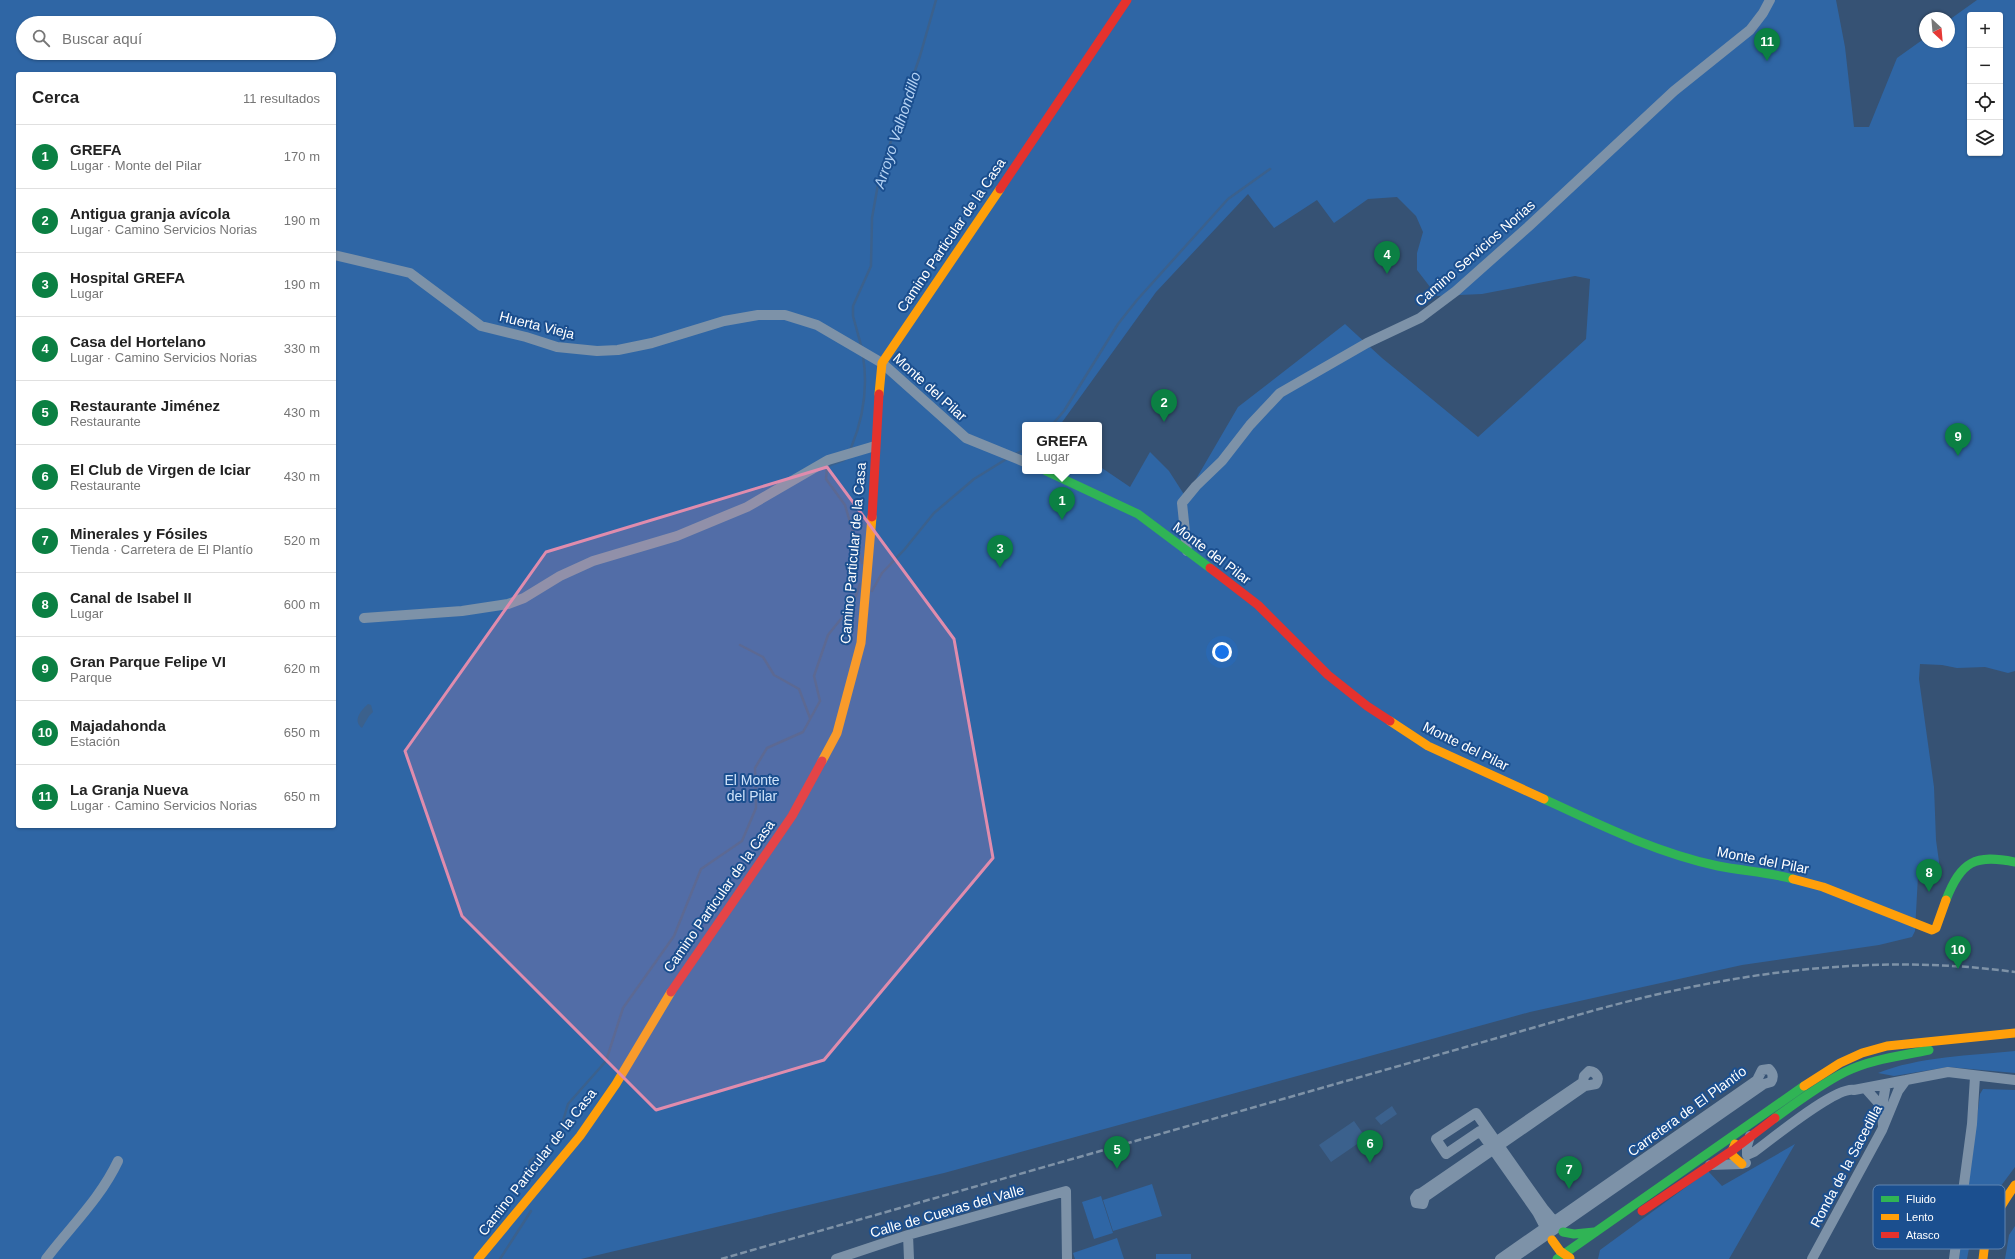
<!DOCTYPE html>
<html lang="es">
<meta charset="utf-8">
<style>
:root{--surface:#fff;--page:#f2f2f2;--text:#222;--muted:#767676;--line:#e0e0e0;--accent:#0b8043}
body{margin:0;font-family:Helvetica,sans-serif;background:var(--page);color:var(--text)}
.controls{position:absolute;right:12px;top:12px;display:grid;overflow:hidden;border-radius:4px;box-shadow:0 1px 3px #0004}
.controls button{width:36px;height:36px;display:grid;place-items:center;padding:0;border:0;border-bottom:1px solid var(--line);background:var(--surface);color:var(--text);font:20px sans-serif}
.compass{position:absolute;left:1919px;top:12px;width:36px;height:36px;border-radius:50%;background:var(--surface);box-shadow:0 1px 3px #0004;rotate:154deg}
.you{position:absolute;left:1222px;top:652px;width:14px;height:14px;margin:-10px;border:3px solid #fff;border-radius:50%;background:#1a73e8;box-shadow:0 0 0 6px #1a73e833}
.badge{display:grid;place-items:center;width:26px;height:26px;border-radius:50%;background:var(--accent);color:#fff;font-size:13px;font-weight:700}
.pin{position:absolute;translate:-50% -33px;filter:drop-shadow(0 1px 2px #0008)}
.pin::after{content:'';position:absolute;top:21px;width:14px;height:12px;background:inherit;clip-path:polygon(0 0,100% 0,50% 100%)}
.popup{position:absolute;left:1022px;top:422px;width:80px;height:52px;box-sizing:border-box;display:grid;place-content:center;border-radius:4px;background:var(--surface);filter:drop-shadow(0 1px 3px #0005);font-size:13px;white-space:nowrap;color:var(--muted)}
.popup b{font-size:15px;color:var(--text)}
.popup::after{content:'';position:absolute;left:50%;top:100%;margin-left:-8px;border:8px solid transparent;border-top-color:var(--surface)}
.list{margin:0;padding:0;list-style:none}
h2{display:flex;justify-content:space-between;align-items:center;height:52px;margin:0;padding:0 16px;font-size:17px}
h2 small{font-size:13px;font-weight:400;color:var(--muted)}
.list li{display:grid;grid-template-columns:26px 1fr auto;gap:12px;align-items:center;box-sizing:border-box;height:64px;padding:0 16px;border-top:1px solid var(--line)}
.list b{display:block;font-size:15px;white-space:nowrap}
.list p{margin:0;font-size:13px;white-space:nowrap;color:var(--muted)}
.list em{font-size:13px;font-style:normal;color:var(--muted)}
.icon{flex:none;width:22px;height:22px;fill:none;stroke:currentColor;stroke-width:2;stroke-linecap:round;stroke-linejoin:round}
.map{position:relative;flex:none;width:2015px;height:1259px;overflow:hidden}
.search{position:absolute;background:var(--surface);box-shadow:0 1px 3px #0004;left:16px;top:16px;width:320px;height:44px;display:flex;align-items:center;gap:10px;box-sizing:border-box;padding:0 14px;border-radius:22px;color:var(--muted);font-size:15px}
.panel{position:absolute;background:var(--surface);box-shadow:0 1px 3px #0004;left:16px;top:72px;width:320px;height:756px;border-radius:4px}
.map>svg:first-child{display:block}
</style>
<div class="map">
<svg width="2015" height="1259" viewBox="0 0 2015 1259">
<rect width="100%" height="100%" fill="#365274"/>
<!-- green -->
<path fill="#2f66a5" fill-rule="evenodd" d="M 0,0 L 1836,0 L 1845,47 L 1854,127 L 1869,127 L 1897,58 L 1925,38 L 1925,42 L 1949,42 L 1949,20 L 1977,0 L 2015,0 L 2015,671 L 2008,673 L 1985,667 L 1957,668 L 1942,665 L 1920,664 L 1919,679 L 1934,787 L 1936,840 L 1941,876 L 1918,876 L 1915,931 L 1912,937 L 1879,945 L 1742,965 L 1530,1012 L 944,1173 L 581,1259 L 0,1259 ZM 1970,15 L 2000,15 L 2000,153 L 1970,153 ZM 23,23 L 329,23 L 329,53 L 23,53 ZM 18,74 L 334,74 L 334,826 L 18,826 ZM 1248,194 L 1274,228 L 1317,200 L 1334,223 L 1368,199 L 1397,197 L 1416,216 L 1423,232 L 1417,253 L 1417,270 L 1437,296 L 1482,294 L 1575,276 L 1590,279 L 1586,339 L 1478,437 L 1382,358 L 1345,324 L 1238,407 L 1192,486 L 1185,496 L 1169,471 L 1150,452 L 1130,487 L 1099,466 L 1099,471 L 1025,471 L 1025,425 L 1060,425 L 1156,292 Z
M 2015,1051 L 2015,1073 L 1948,1067 L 1894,1076 L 1878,1073 C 1917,1057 1973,1055 2015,1051 Z
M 1983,1089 L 2015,1090 L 2015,1167 L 1989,1202 L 1970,1243 L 1967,1259 L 1959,1259 L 1980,1094 Z
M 1795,1144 L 1729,1259 L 1598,1259 L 1600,1250 L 1708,1171 L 1722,1186 Z
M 1152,1184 L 1162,1216 L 1113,1231 L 1103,1200 Z
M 1101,1196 L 1113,1233 L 1094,1239 L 1082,1202 Z
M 2015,1226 L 2015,1259 L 2005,1259 L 2009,1235 Z
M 1117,1238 L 1124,1259 L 1075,1259 L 1073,1253 Z
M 1156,1254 L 1191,1254 L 1191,1259 L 1156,1259 Z"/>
<!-- water -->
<path fill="#3b618d" d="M 368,704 L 371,705 L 373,712 L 369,716 L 362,728 C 352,721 361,710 368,704 Z
M 1392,1106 L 1397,1114 L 1381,1125 L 1375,1118 Z
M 1354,1121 L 1366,1138 L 1331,1162 L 1319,1145 Z"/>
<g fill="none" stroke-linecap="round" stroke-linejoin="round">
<!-- stream -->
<path stroke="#3b618d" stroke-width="2.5" d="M 862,349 L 853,316 L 853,306 L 871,266 L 872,218 L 880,173 L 920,56 L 936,0
M 1052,425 L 1064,411 L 1118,324 L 1137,300 L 1228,199 L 1270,169
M 851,448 C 863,419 868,387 863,356
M 1015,454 L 1025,450
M 844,460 L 830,465 L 827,469 L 826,479 L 845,505 L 862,563
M 872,591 L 882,573 L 904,550 L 934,513 L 974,479 L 1008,458
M 740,645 L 763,657 L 774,675 L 799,689 L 810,718
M 526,1187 L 530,1161 L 558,1138 L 568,1104 L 606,1061 L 623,1008 L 674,936 L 701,869 L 742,841 L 756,808 L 755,768 L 767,748 L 803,732 L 820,701 L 814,676 L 828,635 L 853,604 L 860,584
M 500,1259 L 531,1211"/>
<!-- street -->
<path stroke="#7d92a8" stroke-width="10" d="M 334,255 L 410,273 L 481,326 L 526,337 L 557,347 L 597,351 L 618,350 L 652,343 L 724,321 L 758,315 L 785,315 L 817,325 L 882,363 L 966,438 L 1025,462
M 1187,551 L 1182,503 L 1196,486 L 1222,461 L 1250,425 L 1280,393 L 1367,343 L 1420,318 L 1456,291 L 1528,227 L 1674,91 L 1750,30 L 1763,13 L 1770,0
M 364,618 L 462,611 L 508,604 L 524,598 L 560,576 L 593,561 L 677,536 L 747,507 L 828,460 L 875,446
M 1589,1071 C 1597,1072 1600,1078 1596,1084 L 1585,1086 L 1425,1197 L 1423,1204 L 1416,1203 L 1415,1198 L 1418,1194 L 1421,1193 L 1583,1082 L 1584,1076 Z
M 1865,1088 L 1882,1107 L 1883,1126
M 1882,1107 L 1886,1084
M 1750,1136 L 1747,1146 L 1747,1155 L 1754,1152 C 1772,1139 1836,1086 1854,1090 L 1948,1072 L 2015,1080
M 1710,1165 L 1742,1164 L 1746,1163
M 1548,1233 L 1537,1212 L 1480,1131 L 1446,1154 L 1436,1139 L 1476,1113 L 1543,1208 L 1558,1226
M 908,1235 L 909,1259
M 46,1259 C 71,1226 100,1199 118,1161
M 836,1259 L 908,1235 L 1066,1191 L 1067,1259
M 1500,1259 L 1757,1080 L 1762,1070 L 1769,1069 C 1773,1073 1774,1077 1771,1082 L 1764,1084 L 1512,1259
M 1812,1259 L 1882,1130 L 1898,1091 L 1906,1080
M 1954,1259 L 1972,1124 L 1975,1077"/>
<!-- fast -->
<path stroke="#30b455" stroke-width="9" d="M 1046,471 L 1138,514 L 1210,568
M 1544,799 C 1600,825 1657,853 1718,866 C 1743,871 1768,872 1793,879
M 1946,900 C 1961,861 1975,854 2015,862
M 1775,1118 C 1797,1102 1821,1084 1845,1072 C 1871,1059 1901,1056 1929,1050
M 1563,1232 L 1574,1234 L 1594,1232
M 1557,1259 L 1804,1086"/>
<!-- slow -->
<path stroke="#ff9f0a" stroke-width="9" d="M 879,394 L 882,363 L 1000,189
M 1390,721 L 1428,746 L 1544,799
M 822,761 L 837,733 L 861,643 L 872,517
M 1793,879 L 1823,887 L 1932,930 L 1936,928 L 1946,900
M 1804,1086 L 1840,1063 L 1862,1053 L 1887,1046 L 2015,1033
M 1735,1144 L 1731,1154 L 1742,1164
M 1552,1240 L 1560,1251 L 1570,1258
M 478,1259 L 580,1136 L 616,1084 L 671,992
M 1983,1259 C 1985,1230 1999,1208 2015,1185"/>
<!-- jam -->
<path stroke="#e5322d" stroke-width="9" d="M 1000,189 L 1127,0
M 872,517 L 879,394
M 1210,568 L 1258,605 L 1328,675 L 1367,706 L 1390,721
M 671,992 L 792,816 L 822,761
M 1642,1211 L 1733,1150 L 1775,1118"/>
<!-- rail -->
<path stroke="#7e92a7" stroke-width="2.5" stroke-dasharray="7 3" stroke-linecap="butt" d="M 721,1259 L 1599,1009 C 1735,972 1874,953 2015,972"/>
</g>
<!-- marked area -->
<path fill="#e08cad" fill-opacity="0.2" stroke="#e08cad" stroke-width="3" stroke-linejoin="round" d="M 827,467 L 954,639 L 993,858 L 824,1060 L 656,1110 L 462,916 L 405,751 L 546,552 Z"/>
<g text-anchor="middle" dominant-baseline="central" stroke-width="4" stroke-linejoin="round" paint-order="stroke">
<!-- street labels -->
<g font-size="14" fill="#fff" stroke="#1b4f8f">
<text transform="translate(951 235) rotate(-56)">Camino Particular de la Casa</text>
<text transform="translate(1475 253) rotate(-41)">Camino Servicios Norias</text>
<text transform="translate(537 325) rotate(14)">Huerta Vieja</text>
<text transform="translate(930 387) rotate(42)">Monte del Pilar</text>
<text transform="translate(853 553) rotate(-85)">Camino Particular de la Casa</text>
<text transform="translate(1212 553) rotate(37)">Monte del Pilar</text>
<text transform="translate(1466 746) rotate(26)">Monte del Pilar</text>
<text transform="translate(1763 860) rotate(11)">Monte del Pilar</text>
<text transform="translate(719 896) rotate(-55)">Camino Particular de la Casa</text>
<text transform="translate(1687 1111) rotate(-36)">Carretera de El Plantío</text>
<text transform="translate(537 1162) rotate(-52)">Camino Particular de la Casa</text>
<text transform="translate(1846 1166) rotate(-62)">Ronda de la Sacedilla</text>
<text transform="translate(947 1211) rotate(-16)">Calle de Cuevas del Valle</text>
</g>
<!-- park labels -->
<g font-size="14" fill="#cfe3fa" stroke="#1b4f8f">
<text x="752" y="780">El Monte<tspan x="752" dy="16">del Pilar</tspan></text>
</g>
<!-- water labels -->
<g font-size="15" font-style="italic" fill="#b5d3f5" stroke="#1b4f8f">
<text transform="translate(897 130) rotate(-72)">Arroyo Valhondillo</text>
</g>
</g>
<!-- legend -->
<rect x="1873" y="1185" width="132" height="64" rx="6" fill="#1b4f8f" stroke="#5f84b1" stroke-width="1"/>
<rect x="1881" y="1196" width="18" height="6" fill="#30b455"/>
<rect x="1881" y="1214" width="18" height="6" fill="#ff9f0a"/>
<rect x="1881" y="1232" width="18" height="6" fill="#e5322d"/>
<g font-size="11" fill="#fff">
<text x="1906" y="1203">Fluido</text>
<text x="1906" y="1221">Lento</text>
<text x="1906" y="1239">Atasco</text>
</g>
</svg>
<div class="controls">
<button>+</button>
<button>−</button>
<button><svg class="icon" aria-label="locate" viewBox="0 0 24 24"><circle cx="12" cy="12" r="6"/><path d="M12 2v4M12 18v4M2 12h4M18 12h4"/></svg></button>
<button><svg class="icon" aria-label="layers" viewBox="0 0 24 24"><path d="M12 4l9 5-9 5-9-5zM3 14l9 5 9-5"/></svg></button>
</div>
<svg class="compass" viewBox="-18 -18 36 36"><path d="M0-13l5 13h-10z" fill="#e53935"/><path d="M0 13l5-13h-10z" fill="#767676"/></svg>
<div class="you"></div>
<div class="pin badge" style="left:1062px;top:520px">1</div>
<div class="popup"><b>GREFA</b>Lugar</div>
<div class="pin badge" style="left:1164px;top:422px">2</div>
<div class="pin badge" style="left:1000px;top:568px">3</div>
<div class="pin badge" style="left:1387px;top:274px">4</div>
<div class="pin badge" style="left:1117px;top:1169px">5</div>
<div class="pin badge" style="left:1370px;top:1163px">6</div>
<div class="pin badge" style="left:1569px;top:1189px">7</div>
<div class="pin badge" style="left:1929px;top:892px">8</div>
<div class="pin badge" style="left:1958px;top:456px">9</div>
<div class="pin badge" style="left:1958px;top:969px">10</div>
<div class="pin badge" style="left:1767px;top:61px">11</div>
<div class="search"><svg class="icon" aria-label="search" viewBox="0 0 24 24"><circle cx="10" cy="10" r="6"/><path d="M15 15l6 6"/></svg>Buscar aquí</div>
<section class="panel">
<h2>Cerca<small>11 resultados</small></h2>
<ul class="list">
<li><span class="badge">1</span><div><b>GREFA</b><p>Lugar · Monte del Pilar</p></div><em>170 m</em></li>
<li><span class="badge">2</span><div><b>Antigua granja avícola</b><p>Lugar · Camino Servicios Norias</p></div><em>190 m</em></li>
<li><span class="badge">3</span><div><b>Hospital GREFA</b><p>Lugar</p></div><em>190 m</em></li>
<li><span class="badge">4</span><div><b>Casa del Hortelano</b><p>Lugar · Camino Servicios Norias</p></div><em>330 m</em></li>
<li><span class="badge">5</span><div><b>Restaurante Jiménez</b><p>Restaurante</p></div><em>430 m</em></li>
<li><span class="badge">6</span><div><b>El Club de Virgen de Iciar</b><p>Restaurante</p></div><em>430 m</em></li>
<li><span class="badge">7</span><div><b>Minerales y Fósiles</b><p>Tienda · Carretera de El Plantío</p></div><em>520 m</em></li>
<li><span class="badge">8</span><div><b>Canal de Isabel II</b><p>Lugar</p></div><em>600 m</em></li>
<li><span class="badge">9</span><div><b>Gran Parque Felipe VI</b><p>Parque</p></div><em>620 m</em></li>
<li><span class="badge">10</span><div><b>Majadahonda</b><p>Estación</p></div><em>650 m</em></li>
<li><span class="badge">11</span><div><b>La Granja Nueva</b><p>Lugar · Camino Servicios Norias</p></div><em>650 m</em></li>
</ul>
</section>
</div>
